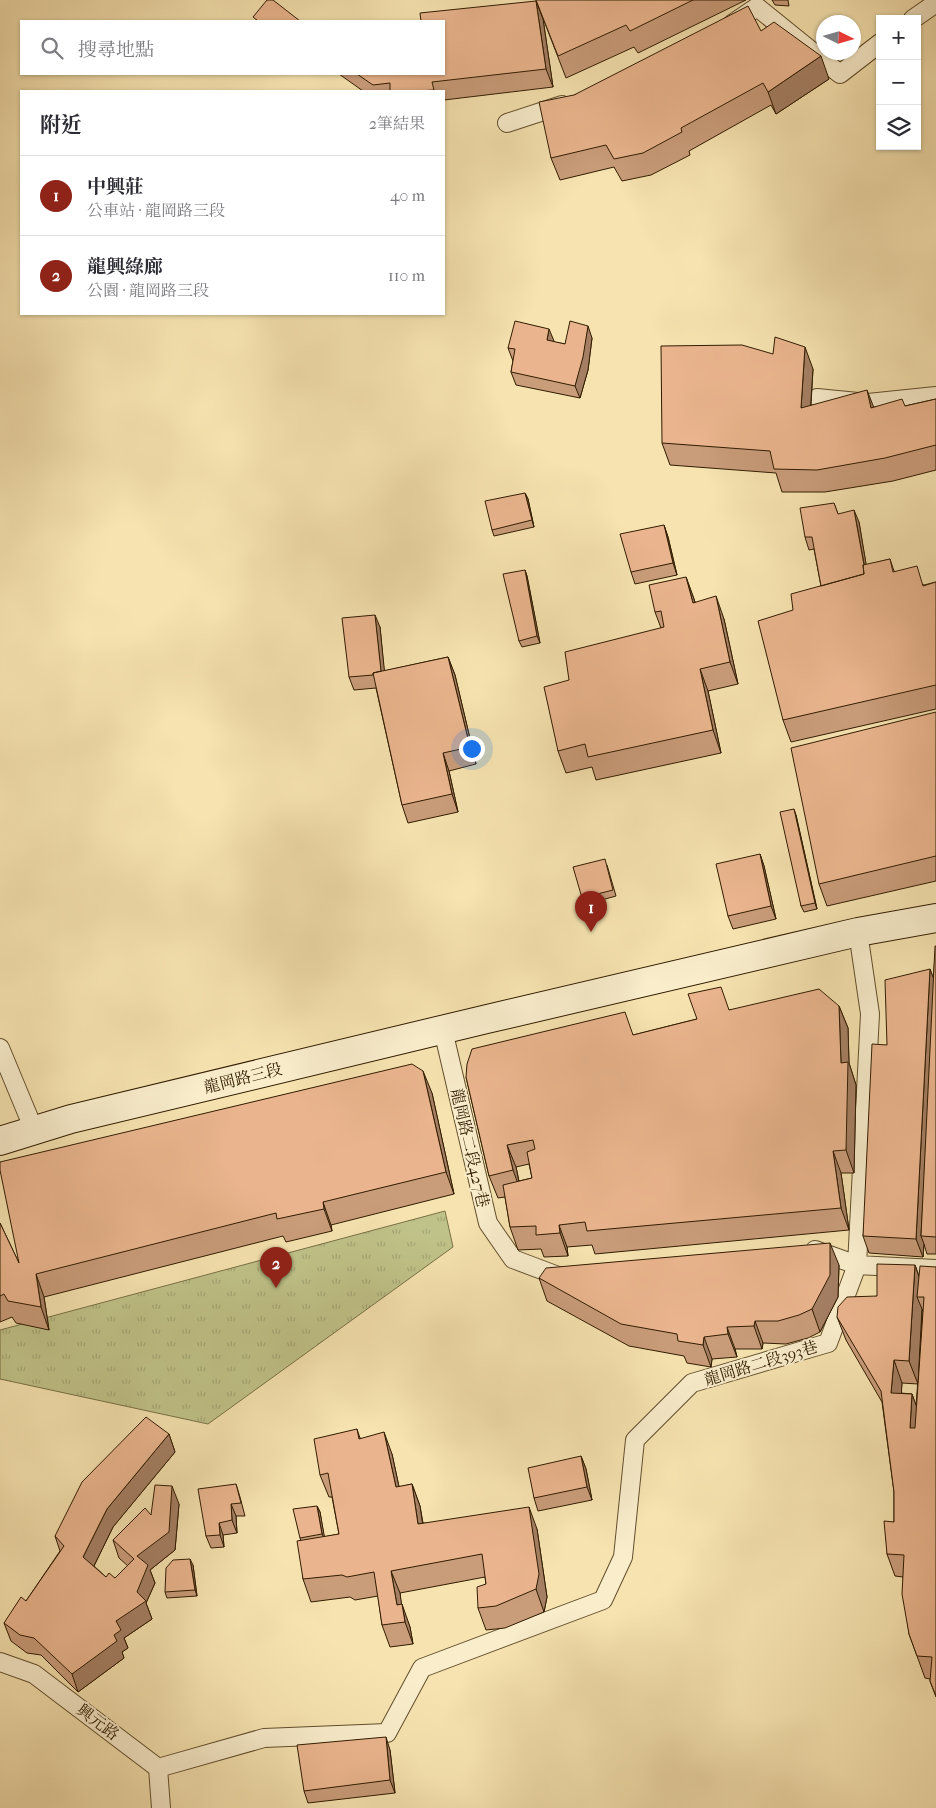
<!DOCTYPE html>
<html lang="zh-TW">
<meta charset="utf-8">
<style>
:root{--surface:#fff;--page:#f2f2f3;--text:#2b2b33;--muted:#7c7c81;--line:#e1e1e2;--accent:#8f2418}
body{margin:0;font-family:"IM FELL French Canon","Noto Serif TC",serif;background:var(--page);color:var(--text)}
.controls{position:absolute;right:15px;top:15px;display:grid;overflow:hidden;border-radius:0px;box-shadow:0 1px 4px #0004}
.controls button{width:45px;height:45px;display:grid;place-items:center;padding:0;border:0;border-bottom:1px solid var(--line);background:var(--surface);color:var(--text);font:25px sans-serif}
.compass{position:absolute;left:816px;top:15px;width:45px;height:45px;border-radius:50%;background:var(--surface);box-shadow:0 1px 4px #0004;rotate:95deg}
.you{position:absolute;left:471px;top:748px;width:18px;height:18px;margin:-12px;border:4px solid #fff;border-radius:50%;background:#1a73e8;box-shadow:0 0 0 8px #1a73e833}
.badge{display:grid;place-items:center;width:32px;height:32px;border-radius:50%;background:var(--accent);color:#fff;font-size:16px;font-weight:700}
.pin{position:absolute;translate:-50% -41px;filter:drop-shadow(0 1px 2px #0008)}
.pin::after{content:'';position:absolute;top:26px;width:18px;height:15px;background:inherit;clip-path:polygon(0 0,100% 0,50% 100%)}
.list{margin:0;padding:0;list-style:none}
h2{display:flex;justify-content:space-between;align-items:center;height:65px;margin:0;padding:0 20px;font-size:21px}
h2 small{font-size:16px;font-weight:400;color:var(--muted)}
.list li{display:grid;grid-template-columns:32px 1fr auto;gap:15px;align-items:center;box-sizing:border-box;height:80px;padding:0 20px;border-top:1px solid var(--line)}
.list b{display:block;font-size:19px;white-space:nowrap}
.list p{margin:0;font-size:16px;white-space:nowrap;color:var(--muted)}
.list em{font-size:16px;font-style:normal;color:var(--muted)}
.icon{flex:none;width:28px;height:28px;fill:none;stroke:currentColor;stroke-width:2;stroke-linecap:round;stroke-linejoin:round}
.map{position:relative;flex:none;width:936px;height:1808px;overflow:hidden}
.search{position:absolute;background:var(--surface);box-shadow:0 1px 4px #0004;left:20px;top:20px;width:425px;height:55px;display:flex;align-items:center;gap:12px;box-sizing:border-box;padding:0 18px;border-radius:0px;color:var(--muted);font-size:19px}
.panel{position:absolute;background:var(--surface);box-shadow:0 1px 4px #0004;left:20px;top:90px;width:425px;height:225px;border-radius:0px}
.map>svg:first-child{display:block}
</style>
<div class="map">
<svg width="936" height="1808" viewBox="0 0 936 1808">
<defs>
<pattern id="park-tufts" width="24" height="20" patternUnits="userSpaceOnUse" patternTransform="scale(1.25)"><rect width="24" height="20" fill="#c0c389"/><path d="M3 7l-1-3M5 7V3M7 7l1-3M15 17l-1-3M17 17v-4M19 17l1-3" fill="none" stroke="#a5a774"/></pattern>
</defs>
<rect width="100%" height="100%" fill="#f6e3b0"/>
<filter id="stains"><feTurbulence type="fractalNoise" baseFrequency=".004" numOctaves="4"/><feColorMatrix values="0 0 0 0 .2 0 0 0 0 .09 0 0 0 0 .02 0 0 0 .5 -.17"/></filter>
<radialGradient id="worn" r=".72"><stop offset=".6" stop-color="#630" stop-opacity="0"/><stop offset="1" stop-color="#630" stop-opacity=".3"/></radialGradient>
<!-- park -->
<path fill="url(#park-tufts)" stroke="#787044" d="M 445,1211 L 453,1247 L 208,1424 L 0,1379 L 0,1330 Z"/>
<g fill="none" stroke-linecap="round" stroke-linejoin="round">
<!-- lane casing -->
<g stroke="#624e2c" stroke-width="20">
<path id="lane" d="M 913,19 L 936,3
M 732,24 L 757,7 L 840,74 L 880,43
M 507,123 L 562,105
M 817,398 L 868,403 L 936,396
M 443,1030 L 488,1223 L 513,1259 L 566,1279
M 0,1048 L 34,1130
M 815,1250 L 857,1265 L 936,1269
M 0,1662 L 34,1674 L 158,1768 L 161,1808
M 158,1768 L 264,1738 L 387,1733 L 422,1668 L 603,1600 L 623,1557 L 635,1440 L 692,1383 L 828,1343 L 857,1265 L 870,1014 L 858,932"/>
</g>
<!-- secondary casing -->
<g stroke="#311c00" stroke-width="30">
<path id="secondary" d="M 0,1141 L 71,1119 L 487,1019 L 858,932 L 936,918"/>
</g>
<!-- lane -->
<use href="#lane" stroke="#f9edcc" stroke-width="18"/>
<!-- secondary -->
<use href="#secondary" stroke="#f9edcc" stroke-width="28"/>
</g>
<!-- wall -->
<path fill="#c99c7a" stroke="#311c00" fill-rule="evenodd" d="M 536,0 L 746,0 L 638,53 L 634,47 L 566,78 Z
M 772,0 L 788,0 L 789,6 L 775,5 Z
M 536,1 L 543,19 L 553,87 L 444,100 L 444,91 L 363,91 L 339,74 L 444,74 Z
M 761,31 L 829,79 L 776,114 L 771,105 L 689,151 L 690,155 L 651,175 L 622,181 L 614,167 L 560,180 L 551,158 L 574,95 Z
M 592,338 L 588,370 L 580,398 L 516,385 L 511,372 L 513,361 L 508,348 L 554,342 L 565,344 Z
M 773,354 L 813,369 L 811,405 L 874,407 L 905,406 L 936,399 L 936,470 L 893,481 L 825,492 L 782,492 L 776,473 L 670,465 L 662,443 Z
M 525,493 L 528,499 L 534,527 L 494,536 L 492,530 Z
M 834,503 L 838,514 L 859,522 L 866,565 L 890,559 L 894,571 L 924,585 L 936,582 L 936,709 L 791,742 L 783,720 L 793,610 L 821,586 L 814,549 L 809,550 L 805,537 Z
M 664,525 L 668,537 L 677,575 L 635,584 L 631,572 Z
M 525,570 L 527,576 L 540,643 L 522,647 L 519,641 Z
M 686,577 L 695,602 L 724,619 L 738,684 L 708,691 L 721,753 L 596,780 L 592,767 L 566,773 L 558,751 L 569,680 L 661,628 L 655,612 Z
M 380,627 L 384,671 L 448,657 L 455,675 L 476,764 L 449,771 L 458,812 L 408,823 L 402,805 L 376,688 L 354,690 L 349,677 Z
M 936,712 L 936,881 L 827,906 L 819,884 Z
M 796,815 L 817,909 L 804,912 L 801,906 Z
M 760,854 L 764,866 L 776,919 L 733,929 L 728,916 Z
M 607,865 L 616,896 L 584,905 L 582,898 Z
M 936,946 L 936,1254 L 927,1254 L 924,1244 L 923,1257 L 869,1253 L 863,1236 L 887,1045 L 930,969 L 933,978 Z
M 839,1006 L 848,1028 L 849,1063 L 856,1085 L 854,1173 L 841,1173 L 849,1230 L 595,1254 L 592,1245 L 567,1247 L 568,1256 L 544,1257 L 541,1249 L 518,1250 L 510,1227 L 505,1197 L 498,1198 L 489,1176 L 466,1077 L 697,1019 L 729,1010 ZM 529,1164 L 532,1178 L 519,1181 L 516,1167 Z
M 432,1093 L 454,1194 L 331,1225 L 332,1231 L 286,1242 L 283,1236 L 44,1297 L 49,1330 L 16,1323 L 12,1317 L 0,1322 L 0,1223 L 19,1263 Z
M 839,1265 L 838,1297 L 820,1332 L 808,1338 L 786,1344 L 763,1343 L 762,1349 L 735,1349 L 737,1357 L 712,1359 L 711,1367 L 687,1363 L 684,1356 L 629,1346 L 547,1301 L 539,1278 Z
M 915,1265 L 919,1276 L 936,1267 L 936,1697 L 930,1681 L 930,1679 L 925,1678 L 909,1634 L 903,1577 L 895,1576 L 887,1554 L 894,1522 L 894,1492 L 882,1402 L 846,1340 L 837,1317 L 877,1296 ZM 922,1309 L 923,1312 L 916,1406 L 912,1394 L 901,1393 L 902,1383 L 918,1384 Z
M 357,1429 L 360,1438 L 392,1454 L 399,1487 L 412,1484 L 420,1506 L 423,1523 L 537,1529 L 547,1597 L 544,1612 L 505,1628 L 486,1630 L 478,1608 L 486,1584 L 485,1577 L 400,1593 L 401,1604 L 410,1627 L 413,1644 L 390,1647 L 382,1625 L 378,1596 L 355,1600 L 350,1597 L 311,1602 L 303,1579 L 301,1541 L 300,1538 L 317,1506 L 320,1512 L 324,1537 L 339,1534 L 332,1497 L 329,1497 L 320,1475 Z
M 169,1434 L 175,1452 L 113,1527 L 94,1566 L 106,1577 L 115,1578 L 128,1566 L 119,1558 L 113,1540 L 151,1515 L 179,1504 L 175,1550 L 150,1570 L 155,1583 L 146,1603 L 152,1619 L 124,1638 L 128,1648 L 122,1652 L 124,1658 L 78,1692 L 41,1655 L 27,1653 L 11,1641 L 4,1623 L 26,1601 L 60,1551 L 55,1536 Z
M 581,1456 L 586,1469 L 592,1500 L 538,1511 L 534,1498 Z
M 236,1484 L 240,1497 L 245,1516 L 236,1516 L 237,1533 L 223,1535 L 224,1547 L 211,1548 L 206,1536 Z
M 193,1565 L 197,1596 L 167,1598 L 165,1592 Z
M 390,1750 L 395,1793 L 308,1803 L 304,1791 Z"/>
<!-- shaded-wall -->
<path fill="#a47f63" stroke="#311c00" d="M 536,1 L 543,19 L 553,87 L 546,69 Z
M 821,56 L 829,79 L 776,114 L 768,92 Z
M 588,326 L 592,338 L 588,370 L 580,398 L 575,386 Z
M 549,329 L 554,341 L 552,353 L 547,340 Z
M 805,347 L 813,369 L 809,430 L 801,408 Z
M 867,390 L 876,413 L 871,408 Z
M 525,493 L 528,499 L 534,527 L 532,520 Z
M 854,510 L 859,522 L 870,587 L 866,574 Z
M 664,525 L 668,537 L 677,575 L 673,563 Z
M 525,570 L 527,576 L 540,643 L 537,636 Z
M 686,577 L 694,599 L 701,625 L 693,603 Z
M 716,596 L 724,619 L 738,684 L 730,662 Z
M 375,615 L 380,627 L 386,686 L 381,674 Z
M 448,657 L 455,675 L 476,764 L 470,747 Z
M 700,669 L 708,691 L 721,753 L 713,730 Z
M 443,753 L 449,771 L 458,812 L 452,794 Z
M 794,809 L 796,815 L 817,909 L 815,903 Z
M 760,854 L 764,866 L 776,919 L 771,906 Z
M 930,969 L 936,985 L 921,1236 L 924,1244 L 923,1257 L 916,1239 Z
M 839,1006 L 848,1028 L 849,1063 L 856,1085 L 854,1173 L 846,1150 L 841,1063 Z
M 423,1071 L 432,1093 L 454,1194 L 446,1172 Z
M 507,1145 L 516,1167 L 521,1192 L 513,1170 Z
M 833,1151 L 841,1173 L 849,1230 L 841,1208 Z
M 323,1202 L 331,1225 L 332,1231 L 324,1209 Z
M 559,1225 L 567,1247 L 568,1256 L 560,1233 Z
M 830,1243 L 839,1265 L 838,1297 L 820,1332 L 812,1309 Z
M 915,1265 L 923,1288 L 917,1297 L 922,1309 L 918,1384 L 909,1361 Z
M 36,1274 L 44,1297 L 49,1330 L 41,1307 Z
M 755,1321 L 763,1343 L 762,1349 L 754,1326 Z
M 727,1327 L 735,1349 L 737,1357 L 728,1334 Z
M 704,1337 L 712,1359 L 711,1367 L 703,1345 Z
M 894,1360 L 902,1383 L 900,1415 L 891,1393 Z
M 912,1394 L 920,1416 L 918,1450 L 910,1428 Z
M 384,1432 L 392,1454 L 404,1510 L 396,1487 Z
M 169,1434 L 175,1452 L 113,1527 L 90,1574 L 83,1557 L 107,1509 Z
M 581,1456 L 586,1469 L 592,1500 L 587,1487 Z
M 412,1484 L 420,1506 L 426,1547 L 418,1524 Z
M 172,1486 L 179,1504 L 175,1550 L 150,1570 L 155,1583 L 146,1603 L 152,1619 L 124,1638 L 128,1648 L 122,1652 L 124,1658 L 78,1692 L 72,1674 L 114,1635 L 116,1621 L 137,1592 L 137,1556 Z
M 231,1504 L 236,1516 L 237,1533 L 232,1520 Z
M 317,1506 L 320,1512 L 325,1540 L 322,1534 Z
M 529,1507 L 537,1529 L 547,1597 L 544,1612 L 536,1589 Z
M 219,1523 L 223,1535 L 224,1547 L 220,1535 Z
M 190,1559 L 193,1565 L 197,1596 L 195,1590 Z
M 391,1571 L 400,1593 L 404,1622 L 397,1605 Z
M 402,1604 L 410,1627 L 413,1644 L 405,1622 Z
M 386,1737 L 390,1750 L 395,1793 L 390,1780 Z"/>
<!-- building -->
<path fill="#eab58e" stroke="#311c00" d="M 267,0 L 273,0 L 300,21 L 258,21 L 253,17 Z
M 536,0 L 693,0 L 630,31 L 626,25 L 558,56 Z
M 536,1 L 546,69 L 432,82 L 434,90 L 418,91 L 390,91 L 390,83 L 373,85 L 357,74 L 444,74 L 444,21 L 421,21 L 420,13 Z
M 748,6 L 761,31 L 774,22 L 821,56 L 768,92 L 763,83 L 681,128 L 682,132 L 643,153 L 614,159 L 606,145 L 551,158 L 539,102 L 574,95 Z
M 515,321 L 549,329 L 547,340 L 565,344 L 570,321 L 588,326 L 583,357 L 575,386 L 511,372 L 515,349 L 508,348 Z
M 775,337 L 805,347 L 801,408 L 867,390 L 871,408 L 902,399 L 905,406 L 936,399 L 936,445 L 885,458 L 817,470 L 774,469 L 770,451 L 662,443 L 661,346 L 742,345 L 773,354 Z
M 525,493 L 532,520 L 492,530 L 485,501 Z
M 834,503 L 838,514 L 854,510 L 864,565 L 863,565 L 864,574 L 821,586 L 812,537 L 805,537 L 800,508 Z
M 664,525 L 673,563 L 631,572 L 620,534 Z
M 890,559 L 893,572 L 917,566 L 923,586 L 936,582 L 936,685 L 783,720 L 758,621 L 793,610 L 791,594 L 864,574 L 863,565 Z
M 525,570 L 537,636 L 519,641 L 503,574 Z
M 686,577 L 693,603 L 716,596 L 730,662 L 700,669 L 713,730 L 588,757 L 585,744 L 558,751 L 544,687 L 569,680 L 565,652 L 664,627 L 661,611 L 655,612 L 649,585 Z
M 375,615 L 381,671 L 373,673 L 373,675 L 349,677 L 342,618 Z
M 448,657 L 470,747 L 443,753 L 452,794 L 402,805 L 373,673 Z
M 936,712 L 936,856 L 819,884 L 791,748 Z
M 794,809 L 815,903 L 801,906 L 780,812 Z
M 760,854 L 771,906 L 728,916 L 716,864 Z
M 605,859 L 613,890 L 582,898 L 573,867 Z
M 935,946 L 936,946 L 936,1237 L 921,1236 Z
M 930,969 L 916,1239 L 863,1236 L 872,1044 L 887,1045 L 885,980 Z
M 721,987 L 729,1010 L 819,989 L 839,1006 L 841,1063 L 848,1062 L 846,1150 L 833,1151 L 841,1208 L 587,1231 L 585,1222 L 559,1225 L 560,1233 L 536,1235 L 536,1226 L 510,1227 L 503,1185 L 532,1178 L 527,1152 L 535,1149 L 533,1140 L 507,1145 L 513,1170 L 489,1176 L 466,1077 L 467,1064 L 472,1049 L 625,1012 L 633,1035 L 697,1019 L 688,994 Z
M 412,1064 L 423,1071 L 446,1172 L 323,1202 L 324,1209 L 277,1219 L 276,1213 L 36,1274 L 41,1307 L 8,1301 L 4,1294 L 0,1296 L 0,1223 L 19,1263 L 0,1170 L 0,1162 Z
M 830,1243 L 830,1275 L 812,1309 L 799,1315 L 778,1321 L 755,1321 L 754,1326 L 727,1327 L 728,1334 L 704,1337 L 703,1345 L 678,1341 L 677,1334 L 621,1324 L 539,1278 L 546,1268 Z
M 877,1264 L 915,1265 L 909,1361 L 894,1360 L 891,1393 L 912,1394 L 910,1428 L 915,1428 L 924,1297 L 917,1297 L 920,1266 L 936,1267 L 936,1696 L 930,1681 L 932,1657 L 917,1656 L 909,1634 L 902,1594 L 904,1555 L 887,1554 L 884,1521 L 894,1522 L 894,1492 L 881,1391 L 837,1317 L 838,1307 L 847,1297 L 877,1296 Z
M 146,1417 L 169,1434 L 107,1509 L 83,1557 L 106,1577 L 109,1573 L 115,1578 L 134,1559 L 113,1540 L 145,1508 L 151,1515 L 155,1485 L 172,1486 L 169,1532 L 137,1556 L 148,1565 L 137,1592 L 146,1601 L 116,1621 L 121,1630 L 114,1635 L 117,1641 L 72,1674 L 34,1638 L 20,1635 L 4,1623 L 21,1597 L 26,1601 L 64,1546 L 55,1536 L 82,1482 Z
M 357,1429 L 359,1439 L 384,1432 L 396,1487 L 412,1484 L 418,1524 L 529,1507 L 539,1574 L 536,1589 L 496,1606 L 478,1608 L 477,1587 L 486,1584 L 482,1554 L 391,1571 L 397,1605 L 402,1604 L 405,1622 L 382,1625 L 374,1572 L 347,1577 L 342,1575 L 303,1579 L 297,1541 L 339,1534 L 328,1473 L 320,1475 L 314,1439 Z
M 581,1456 L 587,1487 L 534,1498 L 528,1468 Z
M 236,1484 L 241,1503 L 231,1504 L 232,1520 L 219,1523 L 220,1535 L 206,1536 L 198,1489 Z
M 317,1506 L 322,1534 L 300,1538 L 293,1509 Z
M 190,1559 L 195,1590 L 165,1592 L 166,1568 L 173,1560 Z
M 386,1737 L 390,1780 L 304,1791 L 297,1745 Z"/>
<g text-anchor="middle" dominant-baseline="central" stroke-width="4" stroke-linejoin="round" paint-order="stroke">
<!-- street labels -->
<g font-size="16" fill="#311c00" stroke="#f9edcc">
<text transform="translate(243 1078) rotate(-14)">龍岡路三段</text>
<text transform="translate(470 1148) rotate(77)">龍岡路二段427巷</text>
<text transform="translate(761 1363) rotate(-17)">龍岡路二段393巷</text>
<text transform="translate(98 1722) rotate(37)">興元路</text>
</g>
</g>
<rect width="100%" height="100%" filter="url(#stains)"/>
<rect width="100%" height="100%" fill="url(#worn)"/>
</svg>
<div class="controls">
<button>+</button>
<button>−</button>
<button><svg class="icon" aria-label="layers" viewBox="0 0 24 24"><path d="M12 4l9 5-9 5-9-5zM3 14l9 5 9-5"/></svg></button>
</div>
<svg class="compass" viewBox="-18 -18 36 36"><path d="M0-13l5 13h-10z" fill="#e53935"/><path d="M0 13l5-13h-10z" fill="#7c7c81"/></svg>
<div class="you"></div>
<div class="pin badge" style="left:591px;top:932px">1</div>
<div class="pin badge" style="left:276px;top:1288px">2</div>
<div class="search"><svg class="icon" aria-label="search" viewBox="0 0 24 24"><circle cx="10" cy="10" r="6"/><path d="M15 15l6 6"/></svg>搜尋地點</div>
<section class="panel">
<h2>附近<small>2筆結果</small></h2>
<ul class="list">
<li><span class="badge">1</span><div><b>中興莊</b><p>公車站 · 龍岡路三段</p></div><em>40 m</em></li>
<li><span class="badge">2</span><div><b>龍興綠廊</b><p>公園 · 龍岡路三段</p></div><em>110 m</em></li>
</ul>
</section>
</div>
